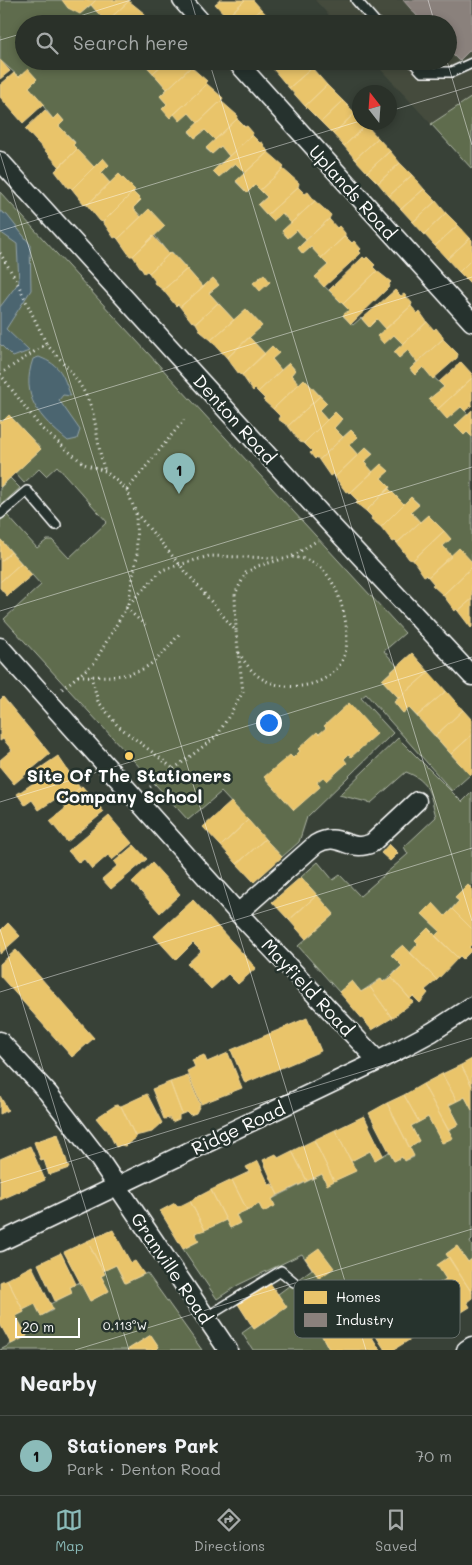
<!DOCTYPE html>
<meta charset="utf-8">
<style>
:root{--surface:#2a3129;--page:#323931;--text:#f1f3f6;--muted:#a5a9a8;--line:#464c46;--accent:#8bbbb9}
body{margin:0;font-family:Mali,sans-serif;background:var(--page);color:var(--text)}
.compass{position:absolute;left:352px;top:85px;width:45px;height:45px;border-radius:50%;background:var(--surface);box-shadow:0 2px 8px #0003;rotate:343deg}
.scale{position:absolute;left:15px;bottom:12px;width:65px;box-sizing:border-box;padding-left:5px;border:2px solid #fff;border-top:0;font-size:14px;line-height:18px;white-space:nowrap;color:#fff;-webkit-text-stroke:4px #26332d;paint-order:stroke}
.you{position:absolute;left:268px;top:722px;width:18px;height:18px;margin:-12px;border:4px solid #fff;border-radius:50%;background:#1a73e8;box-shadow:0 0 0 8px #1a73e833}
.badge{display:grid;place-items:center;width:32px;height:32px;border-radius:50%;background:var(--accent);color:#111;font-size:16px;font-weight:700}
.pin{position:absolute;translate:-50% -41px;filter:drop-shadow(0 1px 2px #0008)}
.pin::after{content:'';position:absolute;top:26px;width:18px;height:15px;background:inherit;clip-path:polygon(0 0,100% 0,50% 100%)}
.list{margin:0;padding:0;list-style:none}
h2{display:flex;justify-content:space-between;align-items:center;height:65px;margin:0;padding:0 20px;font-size:21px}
h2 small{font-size:16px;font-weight:400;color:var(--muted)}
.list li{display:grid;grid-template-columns:32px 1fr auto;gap:15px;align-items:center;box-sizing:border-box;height:80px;padding:0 20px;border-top:1px solid var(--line)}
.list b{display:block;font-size:19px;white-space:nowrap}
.list p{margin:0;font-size:16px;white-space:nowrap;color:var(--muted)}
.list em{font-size:16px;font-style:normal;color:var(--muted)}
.icon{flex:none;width:28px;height:28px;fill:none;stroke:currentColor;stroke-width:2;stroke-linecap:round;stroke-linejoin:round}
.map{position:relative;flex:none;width:472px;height:1350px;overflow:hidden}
.search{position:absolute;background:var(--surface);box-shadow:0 2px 8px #0003;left:15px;right:15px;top:15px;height:55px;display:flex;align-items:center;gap:12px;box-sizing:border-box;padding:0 18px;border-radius:28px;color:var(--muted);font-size:19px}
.sheet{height:145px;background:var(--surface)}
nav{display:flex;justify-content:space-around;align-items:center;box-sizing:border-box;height:70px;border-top:1px solid var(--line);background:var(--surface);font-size:14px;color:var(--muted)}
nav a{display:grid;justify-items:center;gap:2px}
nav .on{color:var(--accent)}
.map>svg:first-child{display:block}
</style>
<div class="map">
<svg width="472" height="1350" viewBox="0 0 472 1350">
<rect width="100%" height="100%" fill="#384137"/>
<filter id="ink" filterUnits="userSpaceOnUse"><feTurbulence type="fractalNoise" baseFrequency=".02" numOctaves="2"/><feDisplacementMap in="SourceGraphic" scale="10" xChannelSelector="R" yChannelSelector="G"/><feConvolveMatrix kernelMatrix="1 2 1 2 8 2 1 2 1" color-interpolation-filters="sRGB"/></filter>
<g filter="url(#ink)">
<!-- built -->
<path fill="#454b3e" d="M 315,0 L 472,0 L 472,97 L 431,124 L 373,61 L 448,61 L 448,24 L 337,24 Z"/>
<!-- green -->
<path fill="#5f6c4d" stroke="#afb6a6" d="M 0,0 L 62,0 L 80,14 L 91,5 L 106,22 L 104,24 L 24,24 L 24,61 L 142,61 L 167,89 L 160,96 L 167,104 L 170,118 L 174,114 L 189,113 L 198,123 L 189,132 L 195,138 L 205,130 L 215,140 L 206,149 L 212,154 L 221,146 L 229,156 L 213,171 L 219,177 L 235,163 L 245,173 L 236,182 L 247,193 L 255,185 L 267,197 L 258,205 L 273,221 L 282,213 L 291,223 L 282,231 L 288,238 L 297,230 L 306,240 L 298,248 L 303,254 L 311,247 L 328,265 L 315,277 L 349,310 L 343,316 L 353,325 L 361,318 L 369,327 L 377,319 L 403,344 L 394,352 L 399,358 L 408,350 L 417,362 L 410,369 L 414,374 L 423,367 L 444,387 L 430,399 L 461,407 L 468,414 L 455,426 L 464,435 L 467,432 L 472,437 L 472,562 L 451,556 L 443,546 L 450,538 L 428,515 L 420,522 L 411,512 L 419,504 L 411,497 L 404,504 L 389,489 L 390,487 L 381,478 L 388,471 L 381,464 L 373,472 L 364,462 L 373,453 L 366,447 L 358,455 L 349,445 L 357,436 L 351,430 L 343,437 L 334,428 L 342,419 L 335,412 L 327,420 L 319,411 L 327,403 L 304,379 L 299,384 L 291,375 L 295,370 L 289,363 L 281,370 L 272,359 L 278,353 L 273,347 L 265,354 L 249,337 L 262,326 L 246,309 L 234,320 L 209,293 L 219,285 L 213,278 L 203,287 L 172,252 L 169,254 C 156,239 147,222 133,208 L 141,200 L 133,192 L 135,190 L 119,174 L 110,183 L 101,173 L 102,159 L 94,167 L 73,145 L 75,142 L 59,126 L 64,121 L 58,114 L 53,119 L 29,87 L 37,79 L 28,70 L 19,77 L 0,60 Z
M 472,97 L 472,169 L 431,124 Z
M 0,192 L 405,633 L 384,651 L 397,666 L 382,680 L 399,698 L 394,702 L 403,713 L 409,708 L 470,775 L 452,791 L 366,694 L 361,698 L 393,733 L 307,817 L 299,842 L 282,857 L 221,792 L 188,820 L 4,619 L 41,585 L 0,539 L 0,521 L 7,515 L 37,548 L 47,540 L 52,540 L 69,558 L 107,522 L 57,466 L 46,476 L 39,469 L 24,483 L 15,473 L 41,449 L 9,415 L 2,422 L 0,420 Z
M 10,478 L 20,488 L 0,506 L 0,488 Z
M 398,738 L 462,802 L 472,792 L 472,885 L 470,887 L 468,885 L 455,898 L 459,901 L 445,916 L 433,904 L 422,914 L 440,931 L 435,936 L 415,941 L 418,944 L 410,953 L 403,945 L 391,955 L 402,966 L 383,982 L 380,979 L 361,992 L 352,981 L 339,992 L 298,946 L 334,914 L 301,877 L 318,862 L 333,880 L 340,875 L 360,896 L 408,854 L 404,847 L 436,817 C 430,794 430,781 406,772 L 371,803 L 339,795 Z
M 465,1097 L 472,1110 L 472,1240 L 470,1242 L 472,1246 L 472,1259 L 468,1262 L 457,1246 L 446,1254 L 449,1257 L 446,1279 L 427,1290 L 420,1280 L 396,1302 L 400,1308 L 394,1311 L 387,1301 L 371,1311 L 378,1322 L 347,1338 L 340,1326 L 322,1336 L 329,1349 L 327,1350 L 253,1350 L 242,1333 L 252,1326 L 254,1329 L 286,1308 L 278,1294 L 312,1269 L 302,1254 L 238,1285 L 217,1299 L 183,1249 L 199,1241 L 195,1233 L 226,1220 L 230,1228 L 240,1223 L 236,1215 L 259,1204 L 263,1211 L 275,1206 L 272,1199 L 322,1174 L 327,1184 L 355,1171 L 351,1161 L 370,1151 L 375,1160 L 389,1152 L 394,1161 L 402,1157 L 405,1161 L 414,1157 L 409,1147 L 419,1141 L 411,1126 L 428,1117 L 443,1143 L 452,1137 L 448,1130 L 459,1124 L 449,1105 Z
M 116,1265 L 125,1283 L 147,1273 L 202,1350 L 156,1350 L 159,1347 L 151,1335 L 127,1350 L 0,1350 L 27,1336 L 16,1316 L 24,1312 L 23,1310 L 35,1304 L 41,1316 L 53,1310 L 50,1304 L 72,1293 L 70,1287 L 80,1282 L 90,1301 L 109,1291 L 101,1276 L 105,1274 L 103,1271 Z"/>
<!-- water -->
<path fill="#4b6570" stroke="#93a3a9" d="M 0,211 L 7,215 L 30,244 L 31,290 L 6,329 L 29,351 L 13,357 L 0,344 L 0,307 L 19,282 L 17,244 L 0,232 Z
M 39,357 C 62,366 62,374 71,396 L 63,395 L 59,400 L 80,430 L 77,439 L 68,441 C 39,417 20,397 33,359 Z"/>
<!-- homes -->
<path fill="#e9c46a" stroke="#f0d697" d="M 62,0 L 96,0 L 80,14 L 68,8 Z
M 96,0 L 129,0 L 129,1 L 106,22 L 91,5 Z
M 220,0 L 245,0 L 227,17 L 215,4 Z
M 245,0 L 253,0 L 261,9 L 245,24 L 233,24 L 227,17 Z
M 129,1 L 145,14 L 137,24 L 104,24 Z
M 261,9 L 273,22 L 245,24 Z
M 0,60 L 10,71 L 0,79 Z
M 142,61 L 166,61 L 153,73 Z
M 166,61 L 189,61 L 191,64 L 189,65 L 191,67 L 167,89 L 153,73 Z
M 267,61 L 284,61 L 274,70 Z
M 284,61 L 306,61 L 312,68 L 289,88 L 274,70 Z
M 191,67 L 207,81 L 205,82 L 207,84 L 170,118 L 162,109 L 167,104 L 160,96 Z
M 312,68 L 327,85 L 305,106 L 289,88 Z
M 28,69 L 37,79 L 29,87 L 44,104 L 23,123 L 0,97 L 0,85 L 14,73 L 19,77 Z
M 207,84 L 223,98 L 221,101 L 198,123 L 189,113 L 180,121 L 174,114 Z
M 327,85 L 343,101 L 321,122 L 305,106 Z
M 221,101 L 238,116 L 237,119 L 215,140 L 205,130 L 195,138 L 189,131 Z
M 343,101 L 355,113 L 333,134 L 321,122 Z
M 45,110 L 53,119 L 58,114 L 64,121 L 59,126 L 75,143 L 73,145 L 77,149 L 60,167 L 25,129 Z
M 355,113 L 360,118 L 360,122 L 366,125 L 344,146 L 333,134 Z
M 237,119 L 245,127 L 247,126 L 253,133 L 252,135 L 229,156 L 221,146 L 212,154 L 206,148 Z
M 366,125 L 378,138 L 355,159 L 344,146 Z
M 252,135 L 260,143 L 262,142 L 268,152 L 245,173 L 235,163 L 219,177 L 213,171 Z
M 378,138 L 390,151 L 367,172 L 355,159 Z
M 77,149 L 94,167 L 72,189 L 70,187 L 68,188 L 55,171 Z
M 390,151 L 400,163 L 378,183 L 367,172 Z
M 268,152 L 284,166 L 283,169 L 260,190 L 255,185 L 247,193 L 236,181 Z
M 103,158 L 109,165 L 101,173 L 110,183 L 87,205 L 84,204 L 72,189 Z
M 400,163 L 412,175 L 389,196 L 378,183 Z
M 283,169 L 299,183 L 298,187 L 267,215 L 258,205 L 267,197 L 260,190 Z
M 119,174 L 135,190 L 103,222 L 100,221 L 87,205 Z
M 412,175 L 424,189 L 401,209 L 389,196 Z
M 298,187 L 305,194 L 308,192 L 315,201 L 291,223 L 282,213 L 273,221 L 267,215 Z
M 424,189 L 436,201 L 413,222 L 401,209 Z
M 133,192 L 141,200 L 133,208 L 141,217 L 118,239 L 116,237 L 114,238 L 103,222 Z
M 315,201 L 331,215 L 329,219 L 306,240 L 297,230 L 288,238 L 282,231 Z
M 436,201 L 446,213 L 424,234 L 413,222 Z
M 149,209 L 165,226 L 133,256 L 130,256 L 118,239 Z
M 446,213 L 458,225 L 435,246 L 424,234 Z
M 329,219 L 337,228 L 339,226 L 345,233 L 345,236 L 321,258 L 311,247 L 303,254 L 298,248 Z
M 458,225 L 470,238 L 447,259 L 435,246 Z
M 153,236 L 169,254 L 149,273 L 147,271 L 144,273 L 133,256 Z
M 345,236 L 352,243 L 354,241 L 361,249 L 359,251 L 361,253 L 324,287 L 315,277 L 328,265 L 321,258 Z
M 470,238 L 472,240 L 472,259 L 459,272 L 447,259 Z
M 171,252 L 187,269 L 163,290 L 154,283 L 155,281 L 149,273 Z
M 363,257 L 365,259 L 367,257 L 375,265 L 373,267 L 377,271 L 343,304 L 329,290 Z
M 472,259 L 472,281 L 470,283 L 459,272 Z
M 187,269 L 203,287 L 180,307 L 178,304 L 176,306 L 163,290 Z
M 377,271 L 391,282 L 389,284 L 390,286 L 351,324 L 343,315 L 349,310 L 343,304 Z
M 264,274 L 270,282 L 260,291 L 253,283 Z
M 213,278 L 219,285 L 209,293 L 218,303 L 196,323 L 193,321 L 192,322 L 180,307 Z
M 395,290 L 401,296 L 404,294 L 412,303 L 411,306 L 386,329 L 377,319 L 369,327 L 362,319 Z
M 218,303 L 234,320 L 211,340 L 201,332 L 196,323 Z
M 411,306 L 418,314 L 420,312 L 427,322 L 403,344 L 394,335 L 384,344 L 377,336 Z
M 246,309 L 262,326 L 227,358 L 211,340 Z
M 427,322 L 434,330 L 436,328 L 443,337 L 443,339 L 417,362 L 408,350 L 399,358 L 394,352 Z
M 249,337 L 265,354 L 242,375 L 239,374 L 227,358 Z
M 443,339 L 458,354 L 457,358 L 433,379 L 423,367 L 415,375 L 410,369 Z
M 272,346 L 279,353 L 272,359 L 281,370 L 258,392 L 255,389 L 253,391 L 242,375 Z
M 461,362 L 472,374 L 472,378 L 438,409 L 429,399 L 444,387 L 439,382 Z
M 289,363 L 295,370 L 291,375 L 299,384 L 273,409 L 263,400 L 265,399 L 258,392 Z
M 472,378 L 472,405 L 465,411 L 461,407 L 447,419 L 438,409 Z
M 304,379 L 320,396 L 288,426 L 278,419 L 280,416 L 273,409 Z
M 320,396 L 327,403 L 319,411 L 327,420 L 304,443 L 300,442 L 288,426 Z
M 472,410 L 472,437 L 467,432 L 464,435 L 455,426 Z
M 335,412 L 342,419 L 334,428 L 343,437 L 319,460 L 317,457 L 315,459 L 310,453 L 312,451 L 304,443 Z
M 9,415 L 41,449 L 0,487 L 0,420 L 2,422 Z
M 351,430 L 358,437 L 349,445 L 358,455 L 335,477 L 333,474 L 330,476 L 319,460 Z
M 366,447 L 373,454 L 364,462 L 373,472 L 350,493 L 348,491 L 346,492 L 335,477 Z
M 381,464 L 389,471 L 381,478 L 390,487 L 366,511 L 356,503 L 358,501 L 350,493 Z
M 389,489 L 404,504 L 381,527 L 371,519 L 372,517 L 366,511 Z
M 411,497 L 419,505 L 411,512 L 420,522 L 397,543 L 395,541 L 393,542 L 381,527 Z
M 428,515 L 444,531 L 413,560 L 409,559 L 397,543 Z
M 444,531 L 451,539 L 443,546 L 452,556 L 428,577 L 426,575 L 424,576 L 413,560 Z
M 1,540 L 11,552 L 0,562 L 0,541 Z
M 459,548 L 472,562 L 472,567 L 443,595 L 432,585 L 434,584 L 428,577 Z
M 11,552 L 21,563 L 0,582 L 0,562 Z
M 21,563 L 32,575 L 7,596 L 0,588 L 0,582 Z
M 472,567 L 472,599 L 458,611 L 456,609 L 455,611 L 443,595 Z
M 472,599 L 472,627 L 471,628 L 458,611 Z
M 412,653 L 429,672 L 399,698 L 382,680 Z
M 429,672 L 446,691 L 417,716 L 409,708 L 403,713 L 394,702 Z
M 446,691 L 463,710 L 435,736 L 417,716 Z
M 3,697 L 50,754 L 14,784 L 0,767 L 0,760 L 12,750 L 3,739 L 0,741 L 0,700 Z
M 349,703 L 377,734 L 351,757 L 349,754 L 344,759 L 347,763 L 327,781 L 323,777 L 317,782 L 320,787 L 294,810 L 264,777 L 290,755 L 293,758 L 300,751 L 298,749 L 317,732 L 319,734 L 326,728 L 324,726 Z
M 463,710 L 472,720 L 472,735 L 451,754 L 435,736 Z
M 472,735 L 472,773 L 470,775 L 451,754 Z
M 58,756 L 80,788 L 59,802 L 57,798 L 39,810 L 32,800 L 25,805 L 17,794 L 38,780 L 33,773 Z
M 82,786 L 104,812 L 67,842 L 50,821 L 66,808 L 61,803 Z
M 231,802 L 248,820 L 221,846 L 203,827 Z
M 109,816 L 132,843 L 112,860 L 108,855 L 92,869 L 84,859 L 79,863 L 68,851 Z
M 248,820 L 265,839 L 237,864 L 221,846 Z
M 265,839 L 282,857 L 254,882 L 237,864 Z
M 389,844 L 398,853 L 390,861 L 381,853 Z
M 134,845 L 147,859 L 111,889 L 102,879 L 117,866 L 114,862 Z
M 152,863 L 180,894 L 160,913 L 132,882 Z
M 301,877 L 317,895 L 289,920 L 272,902 Z
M 468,885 L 472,889 L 472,929 L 452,909 L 459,901 L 455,898 Z
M 317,895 L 334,914 L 306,939 L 289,920 Z
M 193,900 L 256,968 L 238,984 L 228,974 L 211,989 L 187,964 L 201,951 L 193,943 L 176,960 L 154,936 Z
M 433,903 L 445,916 L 452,909 L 472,929 L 472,944 L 469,947 L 472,950 L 463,959 L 460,956 L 458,958 L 435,936 L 440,931 L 422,914 Z
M 8,923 L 20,936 L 0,954 L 0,931 Z
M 428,928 L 458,958 L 437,980 L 410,953 L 418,944 L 415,941 Z
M 403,945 L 437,980 L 425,990 L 428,993 L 420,1003 L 413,996 L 410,999 L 391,977 L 402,966 L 391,955 Z
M 16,950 L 94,1038 L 72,1057 L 0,976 L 0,964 Z
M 391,977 L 413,1002 L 392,1018 L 370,987 L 381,979 L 383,982 Z
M 352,981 L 361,992 L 370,987 L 392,1018 L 372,1030 L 339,992 Z
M 307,1018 L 321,1051 L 245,1083 L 231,1050 Z
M 228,1053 L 242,1088 L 201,1104 L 187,1071 L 195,1067 L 192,1060 L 204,1055 L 207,1062 Z
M 472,1059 L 472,1086 L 461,1065 Z
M 461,1065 L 472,1086 L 472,1110 L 465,1097 L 457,1101 L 442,1074 Z
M 442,1074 L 457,1101 L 449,1105 L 459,1124 L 448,1130 L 423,1084 Z
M 188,1076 L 200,1105 L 196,1113 L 190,1115 L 187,1112 L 182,1114 L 170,1082 Z
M 170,1082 L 182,1114 L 179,1115 L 179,1119 L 172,1122 L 170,1118 L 164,1119 L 152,1089 Z
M 423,1084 L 453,1138 L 442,1143 L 428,1117 L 419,1122 L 404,1095 Z
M 147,1094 L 162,1123 L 152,1132 L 135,1136 L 121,1106 Z
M 404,1095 L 419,1122 L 411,1126 L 419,1141 L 409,1147 L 387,1103 Z
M 0,1096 L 8,1110 L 0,1114 Z
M 387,1103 L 414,1156 L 404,1161 L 402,1157 L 394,1161 L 369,1113 Z
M 116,1105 L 121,1106 L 136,1138 L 125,1146 L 121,1145 L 116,1147 L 107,1129 L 105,1129 L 96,1118 Z
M 364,1116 L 383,1155 L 375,1160 L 370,1151 L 351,1161 L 335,1130 Z
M 335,1130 L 356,1171 L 334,1181 L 314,1140 Z
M 58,1134 L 69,1168 L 49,1175 L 44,1160 L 41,1161 L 34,1142 Z
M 314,1140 L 334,1181 L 327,1185 L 322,1174 L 307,1181 L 292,1151 Z
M 30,1146 L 45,1180 L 0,1200 L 0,1159 Z
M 292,1151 L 307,1181 L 278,1195 L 263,1160 L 276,1154 L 278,1158 Z
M 258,1161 L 269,1185 L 272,1184 L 278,1195 L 272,1199 L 275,1206 L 263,1212 L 259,1204 L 247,1210 L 232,1180 L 249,1172 L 246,1167 Z
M 232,1180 L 247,1210 L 236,1215 L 240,1223 L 230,1228 L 211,1190 Z
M 211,1190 L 226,1220 L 205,1230 L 190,1201 Z
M 190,1201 L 205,1230 L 195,1233 L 199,1241 L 183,1249 L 160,1211 L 175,1203 L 178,1207 Z
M 113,1230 L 131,1263 L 135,1261 L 144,1274 L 125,1283 L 116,1265 L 103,1271 L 87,1241 Z
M 87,1241 L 105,1274 L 101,1276 L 109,1291 L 90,1301 L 64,1252 Z
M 457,1246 L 468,1262 L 472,1259 L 472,1293 L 446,1254 Z
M 319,1248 L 334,1268 L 319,1278 L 305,1258 Z
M 61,1253 L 76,1284 L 70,1287 L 72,1293 L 55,1301 L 38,1264 Z
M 449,1257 L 472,1293 L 472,1298 L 467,1302 L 470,1307 L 457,1315 L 437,1285 L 446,1279 L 437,1265 Z
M 32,1266 L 53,1309 L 41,1316 L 35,1304 L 23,1310 L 7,1279 Z
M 7,1279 L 24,1312 L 16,1316 L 27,1336 L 11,1344 L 0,1324 L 0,1282 Z
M 270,1283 L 287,1307 L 254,1329 L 238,1304 Z
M 388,1301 L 394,1311 L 397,1310 L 414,1337 L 393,1350 L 385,1350 L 370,1327 L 378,1322 L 371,1311 Z
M 340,1325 L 347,1338 L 365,1326 L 380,1350 L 327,1350 L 329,1349 L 322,1336 Z
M 151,1335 L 159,1347 L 156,1350 L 127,1350 Z"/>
<!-- industry -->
<path fill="#8a817c" stroke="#ada7a3" d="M 403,0 L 472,0 L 472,48 L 459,61 L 448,50 L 448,24 L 424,24 Z"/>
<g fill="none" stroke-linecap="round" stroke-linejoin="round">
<!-- service casing -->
<g stroke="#fff" stroke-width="12">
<path id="service" d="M 356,0 L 377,24
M 412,61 L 422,72 L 452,72 L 472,63
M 0,514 L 27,491 L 56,525
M 205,1318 L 281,1271 L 294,1282"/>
</g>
<!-- minor casing -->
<g stroke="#fff" stroke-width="21">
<path id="minor" d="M 182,0 L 203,24
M 236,61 L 472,322
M 0,161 L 333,527 L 472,676
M 0,647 L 238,913 L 378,1061
M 238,913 L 316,844 C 340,830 348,854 372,843 L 417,801
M 0,1041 L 48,1093 L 99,1159 L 228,1350
M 0,1242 L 378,1061 L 432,1032 L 472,1006
M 466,1350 L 472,1346"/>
</g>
<!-- path -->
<path stroke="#fff" stroke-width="3" stroke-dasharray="1 4" stroke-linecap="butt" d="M 0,253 L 15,278 L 46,343
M 0,374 L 41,428 L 84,464 L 105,471 L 127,490 L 184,420
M 0,374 L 46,344 C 66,365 85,385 93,414 C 98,433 98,451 105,471
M 127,490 L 136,513 L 236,631 L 235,594 L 246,573 L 257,566 L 291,557 L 318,540
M 128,604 L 137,555 L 136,513
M 126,608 L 145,625
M 239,653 C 244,661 250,670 258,676 C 284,695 333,688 344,656 C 353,634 340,586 323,570 C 314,561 304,558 292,557
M 78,676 C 133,677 145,678 180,633
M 91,676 L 98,701 L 117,725 L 174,769
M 62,689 L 94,663 L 128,605 L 162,570 L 209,556 L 278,558
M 150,787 L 217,736 L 243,692 L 236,631"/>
<!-- service -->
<use href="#service" stroke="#26332d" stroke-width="9"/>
<!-- minor -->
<use href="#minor" stroke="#26332d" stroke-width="18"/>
</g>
</g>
<!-- ticks -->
<path fill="none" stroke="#fff" stroke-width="1" stroke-opacity="0.45" d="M 191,0 L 198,24M 428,0 L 435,24M 54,24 L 131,0M 0,40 L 24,33M 209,61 L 472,921M 447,61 L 472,145M 390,111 L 472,86M 0,153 L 366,1350M 0,231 L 360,121M 0,421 L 472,277M 0,611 L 472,467M 0,802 L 472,657M 0,929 L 129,1350M 0,992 L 472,848M 0,1183 L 472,1038M 75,1350 L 472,1229"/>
<!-- markers -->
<circle fill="#ffd166" stroke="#26332d" stroke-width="2" cx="129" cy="756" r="5"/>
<g text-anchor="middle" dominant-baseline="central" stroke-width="5" stroke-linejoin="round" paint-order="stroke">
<!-- street labels -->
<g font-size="18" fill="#fff" stroke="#26332d">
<text transform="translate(353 192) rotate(48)">Uplands Road</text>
<text transform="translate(235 419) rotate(48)">Denton Road</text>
<text transform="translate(308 987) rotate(47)">Mayfield Road</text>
<text transform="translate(238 1128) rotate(-25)">Ridge Road</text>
<text transform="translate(172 1268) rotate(56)">Granville Road</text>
</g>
<!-- poi labels -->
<g font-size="18" font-weight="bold" fill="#fff" stroke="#26332d">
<text x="129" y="775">Site Of The Stationers<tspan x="129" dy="21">Company School</tspan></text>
</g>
</g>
<!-- legend -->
<rect x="294" y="1280" width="166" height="58" rx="8" fill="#26332d" stroke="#67706c" stroke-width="1"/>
<rect x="304" y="1291" width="23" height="13" fill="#e9c46a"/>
<rect x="304" y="1313" width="23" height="14" fill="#8a817c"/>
<g font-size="14" fill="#fff">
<text x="336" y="1302">Homes</text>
<text x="336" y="1325">Industry</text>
</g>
<g font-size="12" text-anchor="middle" fill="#fff" stroke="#26332d" stroke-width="5" stroke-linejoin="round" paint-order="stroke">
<text x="125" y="1330">0.113°W</text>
</g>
</svg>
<svg class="compass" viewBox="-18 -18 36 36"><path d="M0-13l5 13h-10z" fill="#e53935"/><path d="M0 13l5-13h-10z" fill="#a5a9a8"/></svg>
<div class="scale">20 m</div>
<div class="you"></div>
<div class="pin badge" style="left:179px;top:494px">1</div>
<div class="search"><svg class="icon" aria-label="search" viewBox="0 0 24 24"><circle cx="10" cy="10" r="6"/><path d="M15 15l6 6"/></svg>Search here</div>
</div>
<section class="sheet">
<h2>Nearby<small></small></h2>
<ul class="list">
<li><span class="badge">1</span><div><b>Stationers Park</b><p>Park · Denton Road</p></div><em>70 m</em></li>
</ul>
</section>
<nav>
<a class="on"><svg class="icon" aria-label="map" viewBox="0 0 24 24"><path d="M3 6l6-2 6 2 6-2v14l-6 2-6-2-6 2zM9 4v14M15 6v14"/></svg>Map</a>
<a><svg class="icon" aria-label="directions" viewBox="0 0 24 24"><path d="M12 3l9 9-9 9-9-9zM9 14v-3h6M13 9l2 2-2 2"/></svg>Directions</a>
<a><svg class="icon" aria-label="saved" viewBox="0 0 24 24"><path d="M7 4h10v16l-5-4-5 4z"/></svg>Saved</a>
</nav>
